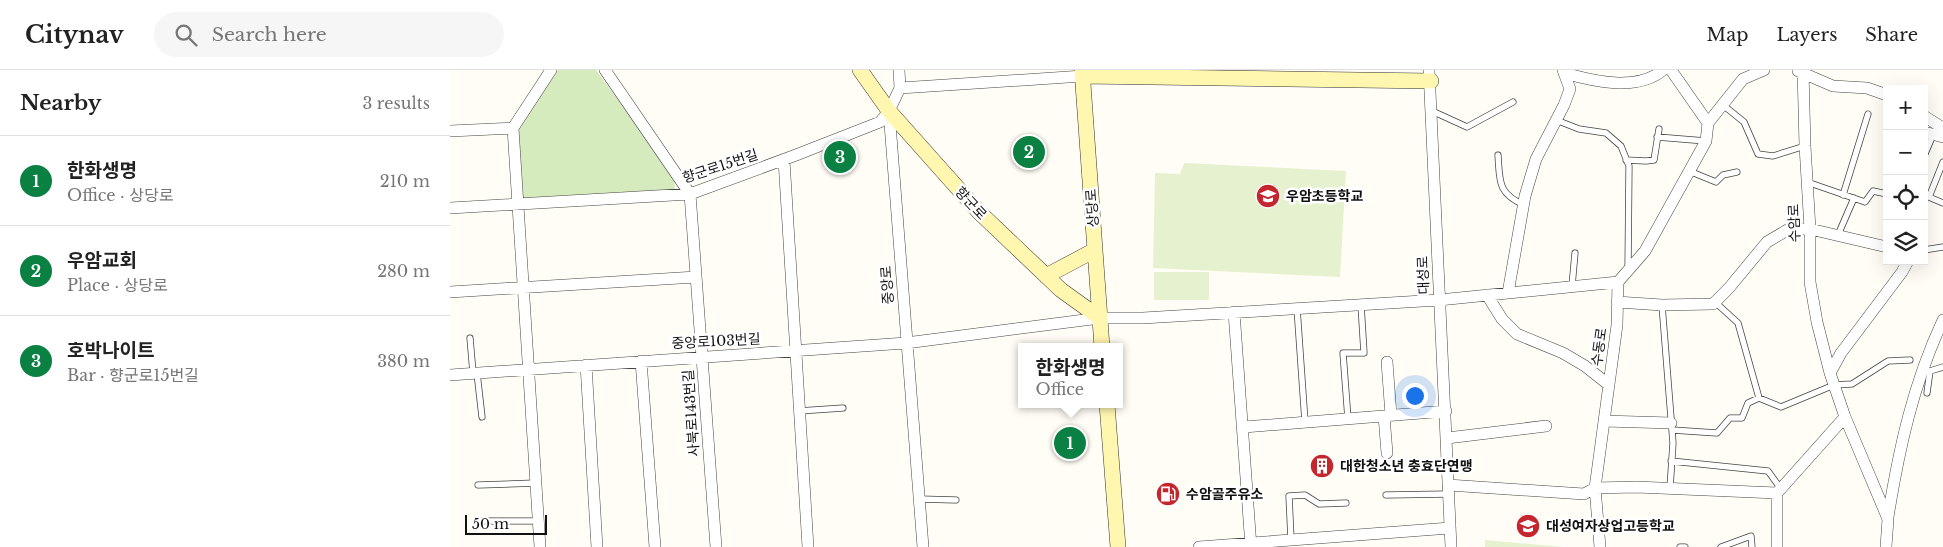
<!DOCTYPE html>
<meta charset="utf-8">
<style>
:root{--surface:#fff;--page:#f6f6f6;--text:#222;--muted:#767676;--line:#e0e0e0;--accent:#0b8043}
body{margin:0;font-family:"Libre Baskerville","Noto Sans KR",serif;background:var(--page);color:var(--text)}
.controls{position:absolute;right:15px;top:15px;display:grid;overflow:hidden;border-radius:0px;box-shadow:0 5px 20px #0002}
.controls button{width:45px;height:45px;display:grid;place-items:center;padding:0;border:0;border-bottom:1px solid var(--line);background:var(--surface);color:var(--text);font:25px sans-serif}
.scale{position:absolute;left:15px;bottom:12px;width:82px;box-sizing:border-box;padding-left:5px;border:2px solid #111;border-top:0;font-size:14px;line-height:18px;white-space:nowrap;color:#111;-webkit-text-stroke:4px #fff;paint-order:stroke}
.you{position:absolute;left:964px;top:325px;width:18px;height:18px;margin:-12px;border:4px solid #fff;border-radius:50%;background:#1a73e8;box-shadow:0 0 0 8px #1a73e833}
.badge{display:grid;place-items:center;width:32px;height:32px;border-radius:50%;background:var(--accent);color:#fff;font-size:16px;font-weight:700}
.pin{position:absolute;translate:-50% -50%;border:2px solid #fff;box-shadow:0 1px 5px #0006}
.popup{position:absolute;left:568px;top:273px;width:105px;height:65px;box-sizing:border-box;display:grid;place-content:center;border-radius:0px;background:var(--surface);filter:drop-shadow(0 1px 4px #0005);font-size:16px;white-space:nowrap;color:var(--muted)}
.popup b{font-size:19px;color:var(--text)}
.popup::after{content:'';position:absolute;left:50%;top:100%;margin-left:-10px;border:10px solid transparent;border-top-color:var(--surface)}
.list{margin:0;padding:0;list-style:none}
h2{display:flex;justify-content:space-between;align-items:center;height:65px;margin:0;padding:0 20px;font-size:21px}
h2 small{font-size:16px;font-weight:400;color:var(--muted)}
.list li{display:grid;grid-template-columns:32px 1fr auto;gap:15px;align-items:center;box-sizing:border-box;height:90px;padding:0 20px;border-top:1px solid var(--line)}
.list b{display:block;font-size:19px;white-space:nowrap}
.list p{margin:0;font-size:16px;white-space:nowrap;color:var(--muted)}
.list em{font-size:16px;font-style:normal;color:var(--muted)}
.icon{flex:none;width:28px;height:28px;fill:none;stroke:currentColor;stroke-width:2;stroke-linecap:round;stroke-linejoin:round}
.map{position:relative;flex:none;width:1493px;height:477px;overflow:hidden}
header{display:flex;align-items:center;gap:30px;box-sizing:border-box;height:70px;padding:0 25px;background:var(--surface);border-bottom:1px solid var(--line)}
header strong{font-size:24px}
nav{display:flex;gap:28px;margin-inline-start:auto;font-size:18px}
.search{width:350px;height:45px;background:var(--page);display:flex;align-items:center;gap:12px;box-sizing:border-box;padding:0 18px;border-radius:28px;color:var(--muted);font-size:19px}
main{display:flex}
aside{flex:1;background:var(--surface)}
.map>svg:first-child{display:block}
</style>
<header>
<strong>Citynav</strong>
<div class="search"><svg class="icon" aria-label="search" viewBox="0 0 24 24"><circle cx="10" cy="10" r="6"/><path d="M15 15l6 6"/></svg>Search here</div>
<nav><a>Map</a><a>Layers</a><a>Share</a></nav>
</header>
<main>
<aside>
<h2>Nearby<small>3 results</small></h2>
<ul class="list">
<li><span class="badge">1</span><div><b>한화생명</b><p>Office · 상당로</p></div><em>210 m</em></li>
<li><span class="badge">2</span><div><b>우암교회</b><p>Place · 상당로</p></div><em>280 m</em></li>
<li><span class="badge">3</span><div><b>호박나이트</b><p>Bar · 향군로15번길</p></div><em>380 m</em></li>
</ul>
</aside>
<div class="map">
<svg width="1493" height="477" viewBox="0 0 1493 477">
<rect width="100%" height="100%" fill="#fffdf5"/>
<!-- green -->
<path fill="#d5ebbd" d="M 108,0 L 146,0 L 224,106 L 225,120 L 72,129 L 68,56 Z"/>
<!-- pitch -->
<path fill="#e6f2cf" d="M 734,93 L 896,101 L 890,207 L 703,198 L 705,103 L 730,104 Z
M 704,202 L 759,202 L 759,230 L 704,230 Z
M 1035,470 L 1114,477 L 1035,477 Z"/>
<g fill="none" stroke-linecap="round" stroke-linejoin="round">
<!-- lane casing -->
<g stroke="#444" stroke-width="7">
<path id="lane" d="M 1273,35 L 1294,52 L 1308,84 L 1323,86 L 1355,76
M 982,41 L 1017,57 L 1063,32
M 1106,50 L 1129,59 L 1156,63 L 1171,76 L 1179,96 L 1178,199
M 1207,67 L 1256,71
M 1048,85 C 1050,111 1047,123 1074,135
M 1474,86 L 1483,65
M 1176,90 L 1196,91 L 1204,90 L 1209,59
M 1239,101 L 1266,112 L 1273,105 L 1287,102
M 1357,112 L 1415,132 L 1423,121 L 1437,124
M 1393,125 L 1418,44
M 1474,125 L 1493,133
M 1479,127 L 1493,92
M 1388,165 L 1404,128
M 1474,180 L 1493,177
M 1122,216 L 1125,183
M 1265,232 L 1288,253 L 1309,328
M 1212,235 L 1223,373 L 1220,418
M 847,238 L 855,352
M 20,268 L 23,303
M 27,303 L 32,347
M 1477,323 L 1480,301 L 1493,297
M 349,341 L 393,338
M 898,349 L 893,283 L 914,283 L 911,235
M 1222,360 L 1267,363 L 1280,348 L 1292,348 L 1298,333 L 1309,328 L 1331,337 L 1384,315 L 1402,314 L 1438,291 L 1460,290
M 1221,391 L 1318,401 L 1331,419
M 28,415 L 86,413
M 936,425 L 999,424
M 469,429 L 506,430
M 29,451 L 88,451
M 841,469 L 839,426 L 855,425 L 869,434 L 896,433
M 1230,477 L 1235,477
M 1271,477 L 1301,466 L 1302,477"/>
</g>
<!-- street casing -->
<g stroke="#444" stroke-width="12">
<path id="street" d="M 155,0 L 240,124 L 266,477
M 449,0 L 450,18 L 439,41 L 473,477
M 979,0 L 1001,477
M 1221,0 L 1258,53
M 1353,0 L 1355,76 L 1360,159 L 1360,212 L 1367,252 L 1380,303 L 1395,347 L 1438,449 L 1436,477
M 1348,1 L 1383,16 L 1417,18 L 1437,25
M 1114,3 C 1143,11 1187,22 1213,0
M 450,18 L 633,6
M 1474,46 L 1493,58
M 0,61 L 63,58
M 1474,62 L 1493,67
M 334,90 L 358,477
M 0,138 L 240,124 L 346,85 L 430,52 L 439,41
M 0,222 L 246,207
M 1058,223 L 1075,126 L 1086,89 L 1114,35 L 1120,19 L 1113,0
M 1037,225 L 1052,249 L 1067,264 L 1113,283 L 1135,296 L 1159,315
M 1167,232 L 1212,235 L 1263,234 L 1279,218 L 1317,172 L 1339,159 L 1360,159 L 1437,177
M 784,242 L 801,477
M 191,291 L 205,477
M 937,292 L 941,345
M 136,295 L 147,477
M 1380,303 L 1391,283 L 1452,202 L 1458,191
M 0,305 L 456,273 L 650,248 L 693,248 L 989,230 L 1168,212
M 934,346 L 937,383
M 1154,351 L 1221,353
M 794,357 L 996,341
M 997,368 L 1096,356
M 998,415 L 1134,424 L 1145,418 L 1186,417 L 1327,423 L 1395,347
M 1438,447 C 1449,379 1463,314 1493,250
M 90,477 L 63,58 L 101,0
M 749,477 L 1000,458
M 1150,477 L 1145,418 L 1167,255 L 1168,212 L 1195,181 L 1256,71 L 1258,53 L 1293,9 L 1314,0
M 1327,477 L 1327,423"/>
</g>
<!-- secondary casing -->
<g stroke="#333" stroke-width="16">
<path id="secondary" d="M 410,0 L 439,41 L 529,142 L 611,220 L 650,248
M 632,0 L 652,277
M 633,6 L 981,11
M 596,206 L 645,180
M 657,334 L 668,477"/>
</g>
<!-- lane -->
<use href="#lane" stroke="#fff" stroke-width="5.5"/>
<!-- street -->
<use href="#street" stroke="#fff" stroke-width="11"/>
<!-- secondary -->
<use href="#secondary" stroke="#fff6b0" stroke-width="15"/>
</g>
<!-- icons -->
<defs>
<g id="school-disc" transform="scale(1.25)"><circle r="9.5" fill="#c4262e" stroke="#fff"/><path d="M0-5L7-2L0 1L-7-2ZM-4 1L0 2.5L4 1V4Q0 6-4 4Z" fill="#fff"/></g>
<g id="building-disc" transform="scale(1.25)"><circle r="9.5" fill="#c4262e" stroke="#fff"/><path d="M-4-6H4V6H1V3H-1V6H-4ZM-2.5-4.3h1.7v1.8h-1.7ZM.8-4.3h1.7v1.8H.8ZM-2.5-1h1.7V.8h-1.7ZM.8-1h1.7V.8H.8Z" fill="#fff"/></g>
<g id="fuel-disc" transform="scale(1.25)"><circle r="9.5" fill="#c4262e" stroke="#fff"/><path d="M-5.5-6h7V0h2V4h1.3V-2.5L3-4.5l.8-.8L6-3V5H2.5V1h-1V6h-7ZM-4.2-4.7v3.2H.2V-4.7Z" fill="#fff"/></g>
</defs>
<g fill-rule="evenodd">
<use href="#school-disc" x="818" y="126"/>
<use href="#building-disc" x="872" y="396"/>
<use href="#fuel-disc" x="718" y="424"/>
<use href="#school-disc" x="1078" y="456"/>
</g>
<g text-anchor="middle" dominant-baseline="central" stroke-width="5" stroke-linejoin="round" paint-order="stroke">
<!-- street labels -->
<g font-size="14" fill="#111" stroke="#fff">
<text transform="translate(270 96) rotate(-18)">향군로15번길</text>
<text transform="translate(521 133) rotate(47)">향군로</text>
<text transform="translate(642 138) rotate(-94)">상당로</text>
<text transform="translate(1344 153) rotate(-92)">수암로</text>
<text transform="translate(973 205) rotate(-92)">대성로</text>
<text transform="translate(437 215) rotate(-94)">중앙로</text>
<text transform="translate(266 271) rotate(-3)">중앙로103번길</text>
<text transform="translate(1149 277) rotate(-82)">수동로</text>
<text transform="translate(241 343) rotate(-94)">사북로143번길</text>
</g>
<!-- poi labels -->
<g font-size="14" font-weight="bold" fill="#111" stroke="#fff" text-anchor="start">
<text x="836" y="126">우암초등학교</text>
<text x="890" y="396">대한청소년 충효단연맹</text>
<text x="736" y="424">수암골주유소</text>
<text x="1096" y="456">대성여자상업고등학교</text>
</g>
</g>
</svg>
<div class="controls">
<button>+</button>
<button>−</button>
<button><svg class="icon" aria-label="locate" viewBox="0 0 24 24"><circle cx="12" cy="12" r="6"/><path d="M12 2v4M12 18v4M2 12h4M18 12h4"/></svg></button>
<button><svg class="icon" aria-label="layers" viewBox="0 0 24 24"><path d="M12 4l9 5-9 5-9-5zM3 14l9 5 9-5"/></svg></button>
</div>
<div class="scale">50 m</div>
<div class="you"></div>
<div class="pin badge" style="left:620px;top:373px">1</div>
<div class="popup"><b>한화생명</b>Office</div>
<div class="pin badge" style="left:579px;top:82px">2</div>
<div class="pin badge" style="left:390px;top:87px">3</div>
</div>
</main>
